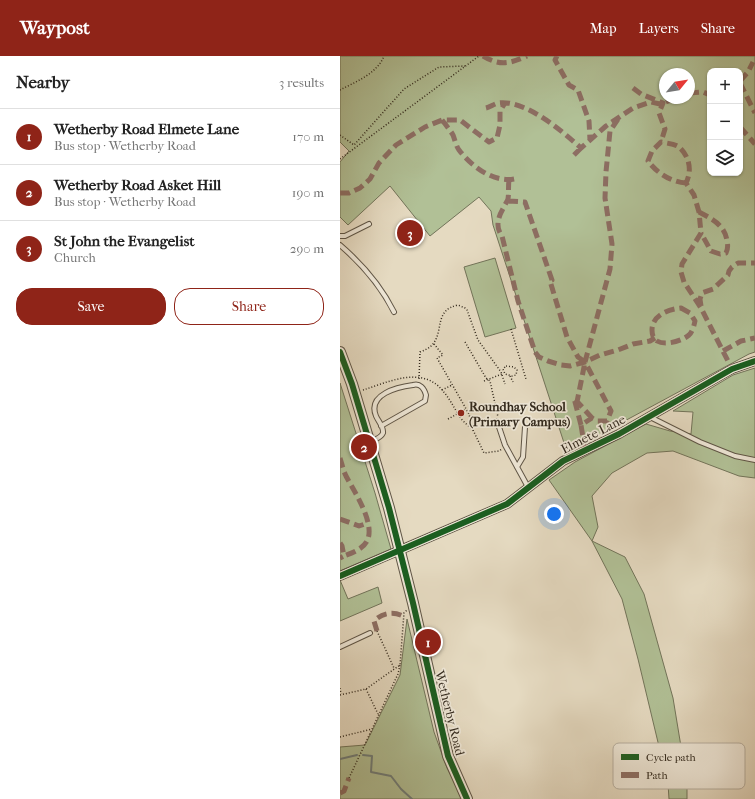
<!DOCTYPE html>
<meta charset="utf-8">
<style>
:root{--surface:#fff;--page:#f6f6f6;--text:#222;--muted:#767676;--line:#e0e0e0;--accent:#8f2418}
body{margin:0;font-family:"IM FELL French Canon",serif;background:var(--page);color:var(--text)}
.controls{position:absolute;right:12px;top:12px;display:grid;overflow:hidden;border-radius:8px;box-shadow:0 1px 3px #0004}
.controls button{width:36px;height:36px;display:grid;place-items:center;padding:0;border:0;border-bottom:1px solid var(--line);background:var(--surface);color:var(--text);font:20px sans-serif}
.compass{position:absolute;left:319px;top:12px;width:36px;height:36px;border-radius:50%;background:var(--surface);box-shadow:0 1px 3px #0004;rotate:60deg}
.you{position:absolute;left:214px;top:458px;width:14px;height:14px;margin:-10px;border:3px solid #fff;border-radius:50%;background:#1a73e8;box-shadow:0 0 0 6px #1a73e833}
.badge{display:grid;place-items:center;width:26px;height:26px;border-radius:50%;background:var(--accent);color:#fff;font-size:13px;font-weight:700}
.pin{position:absolute;translate:-50% -50%;border:2px solid #fff;box-shadow:0 1px 4px #0006}
.list{margin:0;padding:0;list-style:none}
h2{display:flex;justify-content:space-between;align-items:center;height:52px;margin:0;padding:0 16px;font-size:17px}
h2 small{font-size:13px;font-weight:400;color:var(--muted)}
.list li{display:grid;grid-template-columns:26px 1fr auto;gap:12px;align-items:center;box-sizing:border-box;height:56px;padding:0 16px;border-top:1px solid var(--line)}
.list b{display:block;font-size:15px;white-space:nowrap}
.list p{margin:0;font-size:13px;white-space:nowrap;color:var(--muted)}
.list em{font-size:13px;font-style:normal;color:var(--muted)}
.actions{display:flex;gap:8px;padding:12px 16px}
.actions a{flex:1;padding:9px 0;border:1px solid var(--accent);border-radius:16px;text-align:center;font-size:14px;color:var(--accent)}
.actions .main{background:var(--accent);color:#fff}
.icon{flex:none;width:22px;height:22px;fill:none;stroke:currentColor;stroke-width:2;stroke-linecap:round;stroke-linejoin:round}
.map{position:relative;flex:none;width:415px;height:743px;overflow:hidden}
header{display:flex;align-items:center;gap:24px;box-sizing:border-box;height:56px;padding:0 20px;background:var(--accent);color:#fff}
header strong{font-size:19px}
nav{display:flex;gap:22px;margin-inline-start:auto;font-size:14px}
main{display:flex}
aside{flex:1;background:var(--surface)}
.map>svg:first-child{display:block}
</style>
<header>
<strong>Waypost</strong>
<nav><a>Map</a><a>Layers</a><a>Share</a></nav>
</header>
<main>
<aside>
<h2>Nearby<small>3 results</small></h2>
<ul class="list">
<li><span class="badge">1</span><div><b>Wetherby Road Elmete Lane</b><p>Bus stop · Wetherby Road</p></div><em>170 m</em></li>
<li><span class="badge">2</span><div><b>Wetherby Road Asket Hill</b><p>Bus stop · Wetherby Road</p></div><em>190 m</em></li>
<li><span class="badge">3</span><div><b>St John the Evangelist</b><p>Church</p></div><em>290 m</em></li>
</ul>
<div class="actions"><a class="main">Save</a><a>Share</a></div>
</aside>
<div class="map">
<svg width="415" height="743" viewBox="0 0 415 743">
<rect width="100%" height="100%" fill="#e5dac1"/>
<filter id="stains"><feTurbulence type="fractalNoise" baseFrequency=".005" numOctaves="4"/><feColorMatrix values="0 0 0 0 .2 0 0 0 0 .09 0 0 0 0 .02 0 0 0 .5 -.17"/></filter>
<radialGradient id="worn" r=".72"><stop offset=".6" stop-color="#630" stop-opacity="0"/><stop offset="1" stop-color="#630" stop-opacity=".3"/></radialGradient>
<!-- green -->
<path fill="#b1c096" stroke="#72745a" fill-rule="evenodd" d="M 0,0 L 415,0 L 415,296 L 409,298 L 227,396 L 153,169 L 151,155 L 139,141 L 90,180 L 50,130 L 8,169 L 0,161 L 0,106 L 9,95 L 0,86 ZM 370,15 L 400,15 L 400,117 L 370,117 ZM 325,18 L 349,18 L 349,42 L 325,42 Z
M 155,202 L 176,272 L 145,281 L 124,211 Z
M 415,312 L 415,422 L 399,420 L 333,395 L 307,397 L 272,417 L 252,440 L 258,471 L 252,485 L 285,501 L 304,538 L 333,642 L 347,727 L 347,743 L 329,743 L 328,728 L 298,603 L 282,543 L 252,485 L 209,424 L 235,406 L 306,368 L 330,375 L 351,378 L 353,356 L 333,355 L 393,319 Z
M 0,327 L 35,437 L 51,493 L 0,515 Z
M 0,524 L 8,543 L 38,531 L 42,547 L 0,565 Z
M 67,563 L 94,676 L 107,712 L 123,743 L 0,743 L 0,691 L 25,689 L 60,619 Z"/>
<g fill="none" stroke-linecap="round" stroke-linejoin="round">
<!-- stream -->
<path stroke="#707f7c" stroke-width="2" d="M 23,699 L 32,700 L 31,716 L 51,720 L 61,733 L 72,743
M 0,703 L 17,699"/>
<!-- service casing -->
<g stroke="#5f5546" stroke-width="6">
<path id="service" d="M 0,180 L 5,180 L 29,168
M 0,189 C 22,208 41,230 54,256
M 310,361 L 360,386 L 395,400 L 415,404
M 157,365 L 165,389 L 188,431
M 30,386 C 34,384 41,382 43,377 C 44,371 38,365 36,360 C 27,338 58,331 73,329 C 80,327 84,332 86,339 L 85,345 L 41,370
M 177,411 L 183,401 L 185,371
M 0,591 L 30,577"/>
</g>
<!-- minor casing -->
<g stroke="#5f5546" stroke-width="10">
<path id="minor" d="M 0,520 L 167,448 L 223,405 L 279,378 L 392,313 L 415,305"/>
</g>
<!-- tertiary casing -->
<g stroke="#5f5546" stroke-width="12">
<path id="tertiary" d="M 0,296 L 12,328 L 49,452 L 73,547 L 108,700 L 127,743"/>
</g>
<!-- path -->
<path stroke="#32291d" stroke-width="1.5" stroke-dasharray="1 2" stroke-linecap="butt" d="M 0,34 C 15,26 37,18 44,0
M 0,79 L 14,89 L 64,33 L 99,11 L 125,10
M 0,103 L 139,0
M 171,273 L 186,323
M 125,286 L 146,322 L 150,325 L 158,361
M 94,288 L 103,299 L 97,302 L 129,358 L 133,374 L 144,397 L 159,395 L 162,393
M 166,310 L 174,311 L 177,314 L 176,319 L 172,320 L 165,318 L 163,313 Z
M 170,320 L 173,326
M 79,323 L 80,296 C 85,294 90,292 93,288 C 104,274 94,254 118,249 L 125,252 L 127,254 L 138,284 L 161,316 L 165,328
M 144,325 L 162,318
M 23,334 C 49,326 82,309 103,335 C 110,343 114,352 120,361 C 123,366 129,370 133,374
M 102,334 L 112,329
M 108,363 L 126,353
M 37,575 L 54,612
M 0,632 L 1,638
M 26,633 L 38,658
M 0,639 L 26,633 L 60,609 L 64,557 L 67,554
M 0,681 L 32,673
M 9,722 L 58,618 L 60,609"/>
<!-- service -->
<use href="#service" stroke="#eee7d7" stroke-width="4"/>
<!-- minor -->
<use href="#minor" stroke="#eee7d7" stroke-width="8"/>
<!-- tertiary -->
<use href="#tertiary" stroke="#eee7d7" stroke-width="10"/>
<!-- quiet -->
<path stroke="#8d6e63" stroke-width="5" stroke-dasharray="10 5" stroke-linecap="butt" d="M 143,0 C 160,10 169,8 187,0
M 217,0 L 215,4 L 229,29 L 238,34 L 249,65 L 250,84
M 400,25 L 408,16 L 413,6
M 400,27 L 415,57
M 293,32 L 301,38 L 323,47 L 319,57 L 325,73 L 321,86
M 349,37 L 363,36 L 370,39
M 146,52 C 150,51 154,48 158,47 C 185,43 222,75 241,92 L 266,70 L 293,52 L 311,46 L 320,48 L 336,42
M 102,64 C 106,69 110,74 113,79 C 115,84 116,90 119,94 C 132,111 156,129 178,122
M 400,71 L 415,88
M 234,99 L 241,92
M 169,124 C 168,131 169,136 168,143 C 167,146 165,148 164,151 C 158,161 155,171 162,180 L 178,245 L 195,296 L 199,301 L 208,305 L 221,309 L 230,310 L 245,306 L 260,299 L 278,294 L 293,288 L 310,285 L 315,282
M 346,127 C 331,126 317,117 308,105 L 312,95 L 321,86 C 326,87 335,88 339,91 C 350,101 352,115 346,127 L 354,139 L 359,156 L 361,177 L 342,208 L 341,216 L 344,226 L 361,252 L 392,313
M 0,137 L 9,137 L 20,132 L 30,123 L 39,107 L 56,89 L 85,71 L 102,64 L 120,64 L 149,86 L 157,82 L 160,69 L 160,55 L 165,47
M 168,145 L 185,146 L 212,224 L 210,225 L 227,281 L 238,301 L 245,306 L 237,346
M 359,156 C 372,163 385,169 387,185 C 388,190 388,193 386,197 L 380,198 L 371,195 L 361,177
M 361,250 L 360,243 L 362,237 L 373,233 L 388,219 L 389,215 L 392,211 L 398,207 L 415,207
M 341,252 L 350,257 L 355,265 C 354,269 353,275 349,279 C 342,285 325,290 317,285 C 313,282 312,279 312,274 C 312,259 329,253 341,252 Z
M 383,295 L 401,285 L 415,282
M 241,369 L 234,342 L 252,362
M 245,394 L 241,369 L 252,362 L 257,365 L 267,365 L 271,355 L 245,306 L 270,213 L 272,188 L 265,142 L 266,116 L 270,75 L 278,63
M 0,402 C 2,408 3,414 6,420 C 14,435 36,468 27,485 C 23,493 12,497 4,500
M 0,463 L 19,470 L 28,467
M 0,487 L 2,490 L 4,500 L 0,502
M 37,575 L 34,565 C 42,557 53,555 63,560
M 0,737 L 4,735 L 9,722"/>
<!-- cycleway casing -->
<g stroke="#eee7d7" stroke-width="8">
<path id="cycleway" d="M 0,296 L 12,328 L 49,452 L 73,547 L 108,700 L 127,743
M 0,520 L 167,448 L 223,405 L 279,378 L 392,313 L 415,305"/>
</g>
<!-- cycleway -->
<use href="#cycleway" stroke="#1b5e20" stroke-width="6"/>
</g>
<!-- markers -->
<circle fill="#8f2418" stroke="#eee7d7" stroke-width="1.5" cx="121" cy="357" r="4"/>
<g text-anchor="middle" dominant-baseline="central" stroke-width="3.5" stroke-linejoin="round" paint-order="stroke">
<!-- poi labels -->
<g font-size="13" font-weight="bold" fill="#32291d" stroke="#eee7d7" text-anchor="start">
<text x="129" y="350">Roundhay School<tspan x="129" dy="15">(Primary Campus)</tspan></text>
</g>
<!-- street labels -->
<g font-size="13" fill="#32291d" stroke="#eee7d7">
<text transform="translate(253 378) rotate(-27)">Elmete Lane</text>
<text transform="translate(110 657) rotate(76)">Wetherby Road</text>
</g>
</g>
<!-- legend -->
<rect x="273" y="687" width="132" height="46" rx="6" fill="#eee7d7" stroke="#b6ae9f" stroke-width="1"/>
<rect x="281" y="698" width="18" height="6" fill="#1b5e20"/>
<rect x="281" y="716" width="18" height="6" fill="#8d6e63"/>
<g font-size="11" fill="#32291d">
<text x="306" y="705">Cycle path</text>
<text x="306" y="723">Path</text>
</g>
<rect width="100%" height="100%" filter="url(#stains)"/>
<rect width="100%" height="100%" fill="url(#worn)"/>
</svg>
<div class="controls">
<button>+</button>
<button>−</button>
<button><svg class="icon" aria-label="layers" viewBox="0 0 24 24"><path d="M12 4l9 5-9 5-9-5zM3 14l9 5 9-5"/></svg></button>
</div>
<svg class="compass" viewBox="-18 -18 36 36"><path d="M0-13l5 13h-10z" fill="#e53935"/><path d="M0 13l5-13h-10z" fill="#767676"/></svg>
<div class="you"></div>
<div class="pin badge" style="left:88px;top:586px">1</div>
<div class="pin badge" style="left:24px;top:391px">2</div>
<div class="pin badge" style="left:70px;top:177px">3</div>
</div>
</main>
